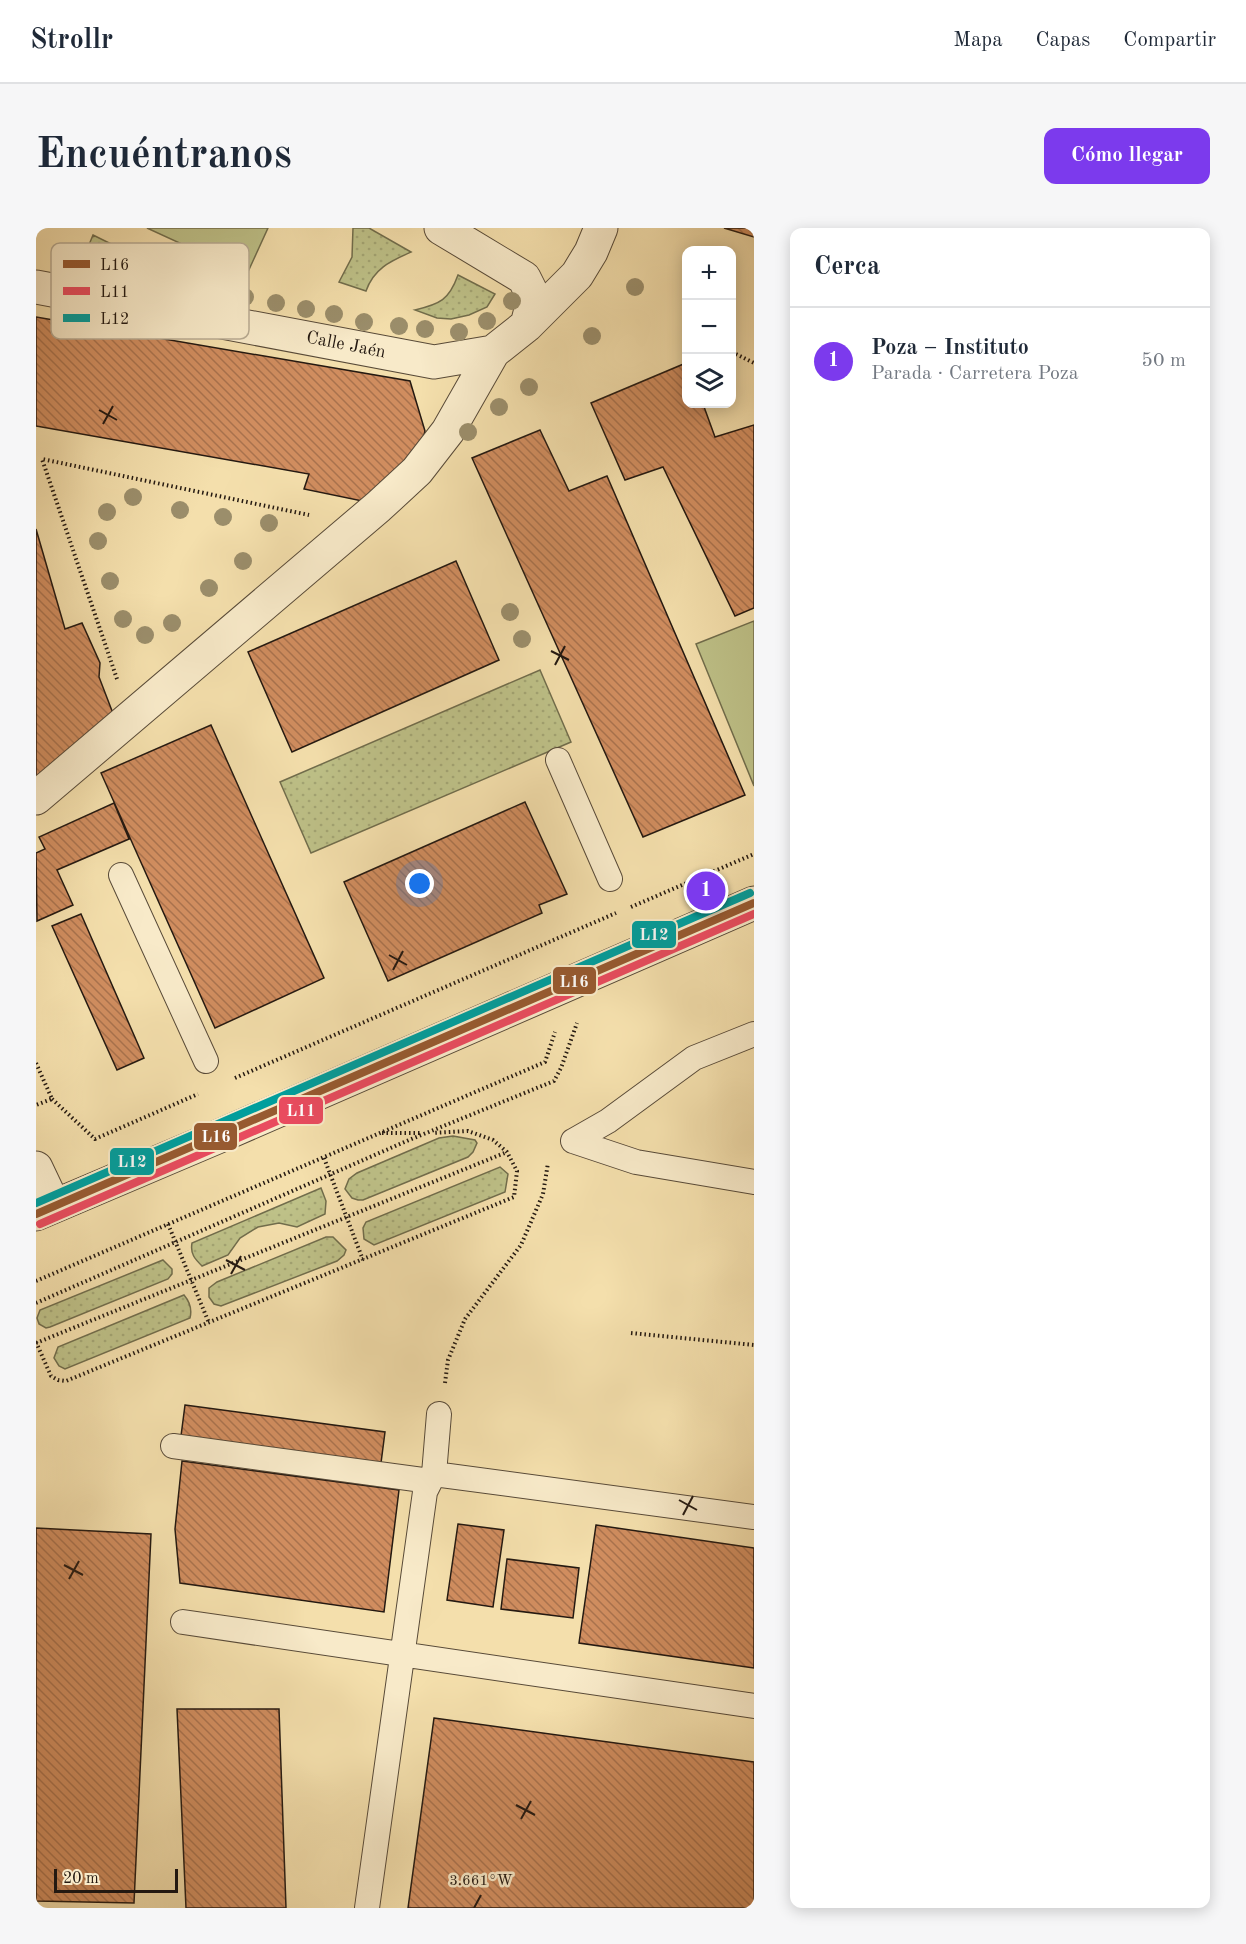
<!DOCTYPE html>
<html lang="es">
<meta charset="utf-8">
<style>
:root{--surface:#fff;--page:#f6f6f7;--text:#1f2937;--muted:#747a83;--line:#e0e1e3;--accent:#7c3aed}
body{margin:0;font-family:"Old Standard TT",serif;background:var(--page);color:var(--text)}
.controls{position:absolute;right:18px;top:18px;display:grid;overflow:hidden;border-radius:12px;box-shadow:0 3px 15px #0003}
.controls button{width:54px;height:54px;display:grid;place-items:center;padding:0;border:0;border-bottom:2px solid var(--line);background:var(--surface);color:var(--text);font:30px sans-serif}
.scale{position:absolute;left:18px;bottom:15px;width:124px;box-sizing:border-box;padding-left:6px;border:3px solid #241911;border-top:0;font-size:16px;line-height:21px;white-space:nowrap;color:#241911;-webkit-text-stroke:4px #f8eac9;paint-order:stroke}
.you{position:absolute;left:384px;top:656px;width:21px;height:21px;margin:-15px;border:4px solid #fff;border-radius:50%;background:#1a73e8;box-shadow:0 0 0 9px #1a73e833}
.badge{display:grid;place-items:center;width:39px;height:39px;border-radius:50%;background:var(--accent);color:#fff;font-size:20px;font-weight:700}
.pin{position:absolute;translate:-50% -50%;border:3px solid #fff;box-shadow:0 2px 6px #0006}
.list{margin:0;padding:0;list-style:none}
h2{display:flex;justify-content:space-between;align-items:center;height:78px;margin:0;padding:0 24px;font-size:26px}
h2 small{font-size:20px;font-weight:400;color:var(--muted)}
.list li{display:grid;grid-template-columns:39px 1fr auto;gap:18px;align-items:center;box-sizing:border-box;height:108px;padding:0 24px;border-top:2px solid var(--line)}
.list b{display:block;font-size:22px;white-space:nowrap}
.list p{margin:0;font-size:20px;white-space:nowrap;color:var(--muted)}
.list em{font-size:20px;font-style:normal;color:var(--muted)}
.icon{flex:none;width:33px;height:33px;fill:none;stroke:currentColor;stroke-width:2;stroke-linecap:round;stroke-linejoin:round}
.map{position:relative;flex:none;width:718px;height:1680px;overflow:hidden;border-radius:12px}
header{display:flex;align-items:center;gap:36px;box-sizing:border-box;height:84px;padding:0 30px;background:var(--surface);border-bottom:2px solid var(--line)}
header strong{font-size:28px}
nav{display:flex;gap:33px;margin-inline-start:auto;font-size:21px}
.intro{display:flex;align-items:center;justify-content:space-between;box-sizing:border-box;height:144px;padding:0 36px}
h1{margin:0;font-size:42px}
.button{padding:15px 27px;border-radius:12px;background:var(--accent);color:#fff;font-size:21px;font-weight:700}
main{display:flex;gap:36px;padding:0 36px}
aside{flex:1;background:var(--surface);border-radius:12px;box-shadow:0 3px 15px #0003}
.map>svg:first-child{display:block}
</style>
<header>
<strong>Strollr</strong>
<nav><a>Mapa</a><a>Capas</a><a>Compartir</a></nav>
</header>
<div class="intro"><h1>Encuéntranos</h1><a class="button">Cómo llegar</a></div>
<main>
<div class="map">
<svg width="718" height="1680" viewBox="0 0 718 1680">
<defs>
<pattern id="garden-dots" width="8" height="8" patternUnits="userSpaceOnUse" patternTransform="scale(1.5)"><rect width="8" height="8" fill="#bec188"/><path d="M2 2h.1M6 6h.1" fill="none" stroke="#a3a574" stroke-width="1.8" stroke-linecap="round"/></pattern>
<pattern id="building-back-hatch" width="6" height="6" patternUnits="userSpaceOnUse" patternTransform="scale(1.5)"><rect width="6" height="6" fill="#d08d5f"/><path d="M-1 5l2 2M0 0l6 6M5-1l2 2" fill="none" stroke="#a9724d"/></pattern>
</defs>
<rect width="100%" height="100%" fill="#f4dfac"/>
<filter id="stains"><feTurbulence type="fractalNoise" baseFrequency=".00333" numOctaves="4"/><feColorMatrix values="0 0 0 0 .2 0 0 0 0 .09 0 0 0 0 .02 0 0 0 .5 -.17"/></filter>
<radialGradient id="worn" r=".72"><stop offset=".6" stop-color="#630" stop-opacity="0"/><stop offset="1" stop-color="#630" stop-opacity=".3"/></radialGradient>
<!-- garden -->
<path fill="url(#garden-dots)" stroke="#716d4c" stroke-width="1.5" d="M 317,0 L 333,0 L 375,24 C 355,33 338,40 330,63 L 303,54 L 316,29 Z
M 57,7 L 134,45 L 48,29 Z
M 422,47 L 459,66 L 451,79 L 433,87 L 415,91 L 401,90 L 379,82 C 404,76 413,72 422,47 Z
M 504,442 L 535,514 L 275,625 L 244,554 Z
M 417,908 L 439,912 L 441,915 L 437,924 L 432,929 L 327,972 L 322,972 L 316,970 L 309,961 L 313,951 L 321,945 L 403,910 Z
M 464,939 L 472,946 L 469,964 L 338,1017 L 328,1011 L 327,1000 L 330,994 Z
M 285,960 L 290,973 L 289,986 L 261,999 L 243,995 L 222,999 L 204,1010 L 192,1027 L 166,1038 C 159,1031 154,1026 156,1015 Z
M 290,1009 L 297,1009 L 310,1022 L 308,1027 L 301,1033 L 185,1078 L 178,1076 L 173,1069 L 173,1060 L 181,1054 Z
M 127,1032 L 136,1041 L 136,1046 L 132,1051 L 14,1099 L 10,1100 L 3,1096 L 1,1090 L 4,1082 Z
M 148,1067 C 154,1074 156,1082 154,1090 L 29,1141 L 23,1138 L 18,1130 L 22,1119 Z"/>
<!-- pitch -->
<path fill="#bec188" stroke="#716d4c" stroke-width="1.5" d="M 111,0 L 232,0 L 211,46 Z
M 718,393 L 718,558 L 660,416 Z"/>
<!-- building -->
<path fill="url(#building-back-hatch)" stroke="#241911" stroke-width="1.5" d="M 688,0 L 718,0 L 718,9 Z
M 0,89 L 374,153 L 389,203 L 385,220 L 331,274 L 268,261 L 273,246 L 0,198 Z
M 650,135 L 650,176 L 667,176 L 679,209 L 718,197 L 718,380 L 699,388 L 627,239 L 589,252 L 555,175 Z
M 504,202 L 533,263 L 571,248 L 709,567 L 607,609 L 436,230 Z
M 0,301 L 29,401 L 46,395 L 64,435 L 63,449 L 78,488 L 0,555 Z
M 420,333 L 463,432 L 256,524 L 212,424 Z
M 175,497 L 288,750 L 179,800 L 65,545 Z
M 489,574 L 531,666 L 503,677 L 506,685 L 352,753 L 308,654 Z
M 78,575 L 93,611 L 21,642 L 37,677 L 1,693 L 0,625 L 9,621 L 3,609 Z
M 45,686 L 108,830 L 81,842 L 16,698 Z
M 149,1177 L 349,1204 L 345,1235 L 145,1208 Z
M 146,1233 L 363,1262 L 348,1384 L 144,1355 L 139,1301 Z
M 422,1296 L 468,1302 L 457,1379 L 411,1372 Z
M 560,1297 L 718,1320 L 718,1440 L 543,1415 Z
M 0,1300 L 115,1306 L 98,1675 L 0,1673 Z
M 471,1331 L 543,1340 L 537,1390 L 465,1381 Z
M 141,1481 L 243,1481 L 250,1680 L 150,1680 Z
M 398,1490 L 718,1534 L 718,1680 L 372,1680 Z"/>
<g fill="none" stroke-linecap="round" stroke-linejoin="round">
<!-- service casing -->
<g stroke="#584a38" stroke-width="26">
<path id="service" d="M 522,532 L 574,651
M 85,647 L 170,833
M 537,913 L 572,893 L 658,830 L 718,806
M 537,913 L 600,934 L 718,954
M 137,1218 L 394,1253
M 398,1246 L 403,1186
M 147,1394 L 718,1478
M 331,1680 L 389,1264 L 398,1246 L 718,1289"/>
</g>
<!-- minor casing -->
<g stroke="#584a38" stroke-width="35">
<path id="minor" d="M 405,0 L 488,50 L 498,70 L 491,97
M 0,59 L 398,134 L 457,124 L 491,97 L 541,47 L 555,24 L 565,0
M 0,570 L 342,279 L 381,243 L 412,203 L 457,124
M 0,940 L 18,978
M 0,986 L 179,910 L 718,675"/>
</g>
<!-- path -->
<path stroke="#241911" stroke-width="4" stroke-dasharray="1.5 3" stroke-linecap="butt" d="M 696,124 L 718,135
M 81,451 L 6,231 L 273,287
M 595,679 L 718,626
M 0,835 L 16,871 L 0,877
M 199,850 L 580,685
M 16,871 L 59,911 L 162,866
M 346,905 L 386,905
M 288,930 L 327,1032
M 132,996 L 173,1095
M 0,1053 L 509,834 L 519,804
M 0,1075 L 373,912 L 518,853 L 525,840 L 541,795
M 595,1105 L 718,1117
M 0,1114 L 15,1148 L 22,1152 L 30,1153 L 478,969 L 481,943 L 471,924 L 457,912 L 432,903 L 397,905
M 0,1115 L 471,924
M 409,1155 L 412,1132 L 429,1091 L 485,1017 L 507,966 L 512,935"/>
<!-- service -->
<use href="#service" stroke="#f8eac9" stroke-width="24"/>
<!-- minor -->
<use href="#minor" stroke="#f8eac9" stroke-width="33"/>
<!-- bus-1 casing -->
<g stroke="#f8eac9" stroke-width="12">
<path id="bus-1" d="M 0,986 L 718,675"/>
</g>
<!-- bus-2 casing -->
<g stroke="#f8eac9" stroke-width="12">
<path id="bus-2" d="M 4,996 L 718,686"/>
</g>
<!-- bus-3 casing -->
<g stroke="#f8eac9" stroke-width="12">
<path id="bus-3" d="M 0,975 L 714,665"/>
</g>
<!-- bus-1 -->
<use href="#bus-1" stroke="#975a30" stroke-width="8"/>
<!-- bus-2 -->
<use href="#bus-2" stroke="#e94b5f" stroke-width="8"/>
<!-- bus-3 -->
<use href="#bus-3" stroke="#009e9d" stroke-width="8"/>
</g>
<!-- trees -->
<g fill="#9b8e6b">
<circle cx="599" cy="59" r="9"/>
<circle cx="209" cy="69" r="9"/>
<circle cx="476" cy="73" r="9"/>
<circle cx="240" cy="75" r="9"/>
<circle cx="270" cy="81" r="9"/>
<circle cx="298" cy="86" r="9"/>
<circle cx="451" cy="93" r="9"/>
<circle cx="328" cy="94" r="9"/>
<circle cx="363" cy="98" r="9"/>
<circle cx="389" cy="101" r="9"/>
<circle cx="423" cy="104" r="9"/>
<circle cx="556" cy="108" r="9"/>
<circle cx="493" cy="159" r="9"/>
<circle cx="463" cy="179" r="9"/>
<circle cx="432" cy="204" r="9"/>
<circle cx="97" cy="269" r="9"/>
<circle cx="144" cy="282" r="9"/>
<circle cx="71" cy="284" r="9"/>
<circle cx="187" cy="289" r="9"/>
<circle cx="233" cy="295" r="9"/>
<circle cx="62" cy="313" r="9"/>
<circle cx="207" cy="333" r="9"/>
<circle cx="74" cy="353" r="9"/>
<circle cx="173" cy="360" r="9"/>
<circle cx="474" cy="384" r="9"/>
<circle cx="87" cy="391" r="9"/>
<circle cx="136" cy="395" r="9"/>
<circle cx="109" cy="407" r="9"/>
<circle cx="486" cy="411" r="9"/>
</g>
<!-- ticks -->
<path fill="none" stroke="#241911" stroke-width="2" d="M 63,182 L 81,192M 67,196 L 77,178M 515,423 L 533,432M 519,437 L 529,418M 353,727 L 371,737M 357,742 L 367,723M 190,1032 L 209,1042M 195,1046 L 205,1028M 643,1272 L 661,1282M 647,1287 L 657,1268M 28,1337 L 47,1347M 33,1351 L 43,1333M 480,1577 L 499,1587M 485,1591 L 495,1573M 438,1680 L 445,1667"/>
<g text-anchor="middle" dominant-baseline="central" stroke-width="5" stroke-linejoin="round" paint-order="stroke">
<!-- street labels -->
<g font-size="18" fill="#241911" stroke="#f8eac9">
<text transform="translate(310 117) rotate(11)">Calle Jaén</text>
</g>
</g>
<!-- legend -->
<rect x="15" y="15" width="198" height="96" rx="9" fill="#f8eac9" stroke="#b8ab92" stroke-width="1.5"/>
<rect x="27" y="32" width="27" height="8" fill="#975a30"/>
<rect x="27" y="59" width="27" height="8" fill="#e94b5f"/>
<rect x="27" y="86" width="27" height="8" fill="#009e9d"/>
<g font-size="16" fill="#241911">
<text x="64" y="42">L16</text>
<text x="64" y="69">L11</text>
<text x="64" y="96">L12</text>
</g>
<g font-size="15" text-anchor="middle" fill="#241911" stroke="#f8eac9" stroke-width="5" stroke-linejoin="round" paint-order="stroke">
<text x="445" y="1657">3.661°W</text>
</g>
<g stroke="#f8eac9" stroke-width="2">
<rect x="595" y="692" width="46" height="29" rx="6" fill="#009e9d"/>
<rect x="516" y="738" width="45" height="29" rx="6" fill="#975a30"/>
<rect x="242" y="868" width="46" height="29" rx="6" fill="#e94b5f"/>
<rect x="157" y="894" width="45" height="29" rx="6" fill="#975a30"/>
<rect x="73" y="919" width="46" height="29" rx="6" fill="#009e9d"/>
</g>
<g font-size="16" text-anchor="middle" font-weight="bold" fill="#fff">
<text x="618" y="712">L12</text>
<text x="538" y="759">L16</text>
<text x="265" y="888">L11</text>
<text x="180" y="914">L16</text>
<text x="96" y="939">L12</text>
</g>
<rect width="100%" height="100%" filter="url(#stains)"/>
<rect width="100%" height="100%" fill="url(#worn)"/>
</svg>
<div class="controls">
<button>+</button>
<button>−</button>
<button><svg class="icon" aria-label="layers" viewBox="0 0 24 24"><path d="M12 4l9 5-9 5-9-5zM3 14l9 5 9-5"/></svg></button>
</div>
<div class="scale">20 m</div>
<div class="you"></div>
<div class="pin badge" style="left:670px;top:663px">1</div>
</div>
<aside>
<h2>Cerca<small></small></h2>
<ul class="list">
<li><span class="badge">1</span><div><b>Poza – Instituto</b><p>Parada · Carretera Poza</p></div><em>50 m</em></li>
</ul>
</aside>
</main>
